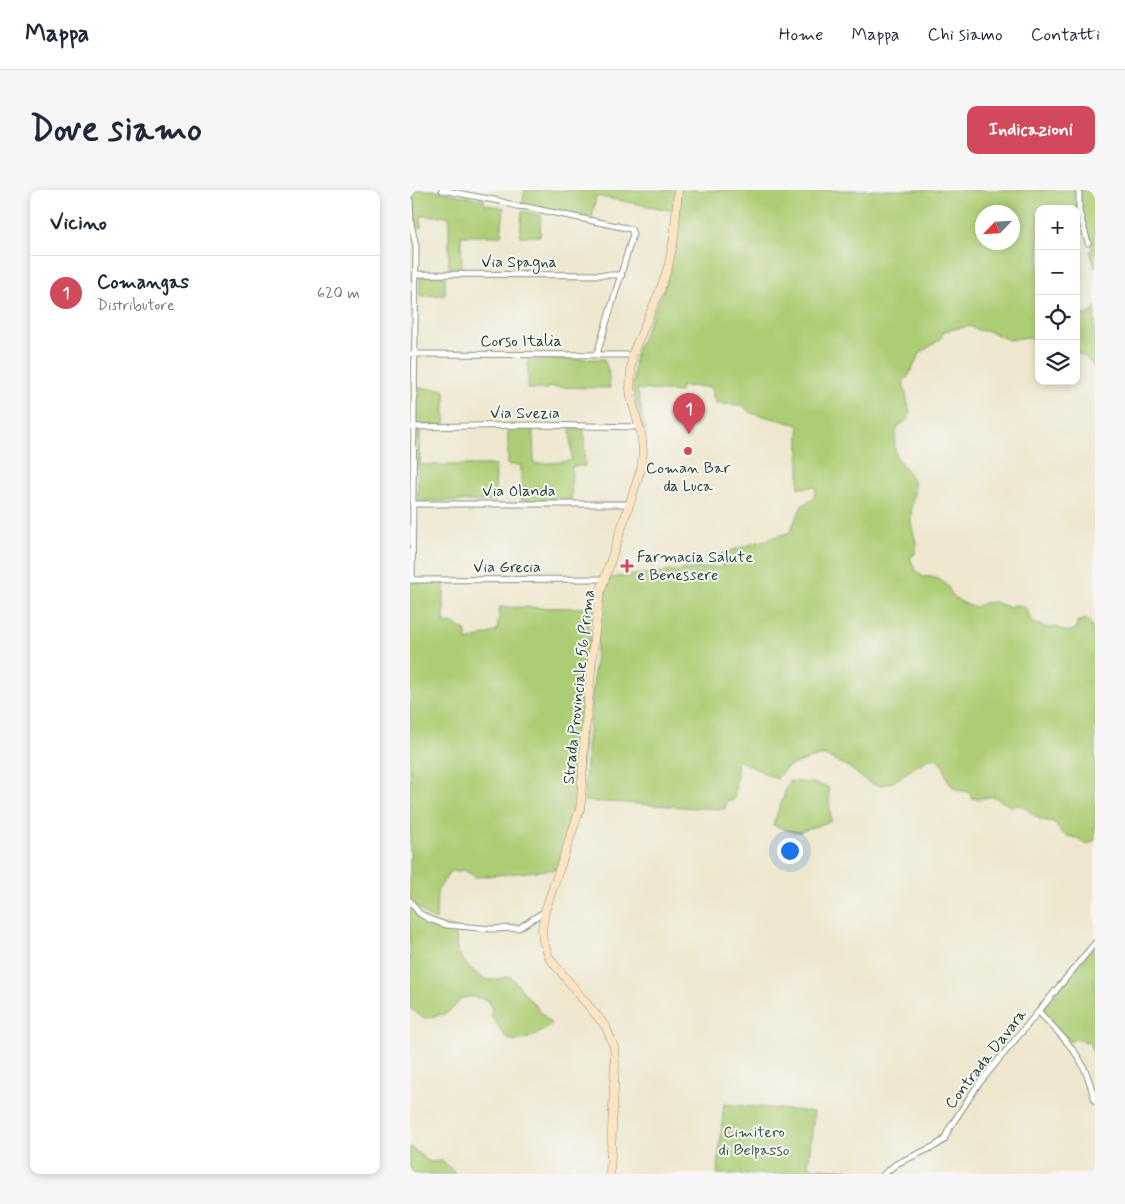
<!DOCTYPE html>
<html lang="it">
<meta charset="utf-8">
<style>
:root{--surface:#fff;--page:#f6f6f7;--text:#1f2937;--muted:#747a83;--line:#e0e1e3;--accent:#d1495b}
body{margin:0;font-family:Mynerve,sans-serif;background:var(--page);color:var(--text)}
.controls{position:absolute;right:15px;top:15px;display:grid;overflow:hidden;border-radius:10px;box-shadow:0 2px 8px #0003}
.controls button{width:45px;height:45px;display:grid;place-items:center;padding:0;border:0;border-bottom:1px solid var(--line);background:var(--surface);color:var(--text);font:25px sans-serif}
.compass{position:absolute;left:565px;top:15px;width:45px;height:45px;border-radius:50%;background:var(--surface);box-shadow:0 2px 8px #0003;rotate:245deg}
.you{position:absolute;left:379px;top:660px;width:18px;height:18px;margin:-12px;border:4px solid #fff;border-radius:50%;background:#1a73e8;box-shadow:0 0 0 8px #1a73e833}
.badge{display:grid;place-items:center;width:32px;height:32px;border-radius:50%;background:var(--accent);color:#fff;font-size:16px;font-weight:700}
.pin{position:absolute;translate:-50% -41px;filter:drop-shadow(0 1px 2px #0008)}
.pin::after{content:'';position:absolute;top:26px;width:18px;height:15px;background:inherit;clip-path:polygon(0 0,100% 0,50% 100%)}
.list{margin:0;padding:0;list-style:none}
h2{display:flex;justify-content:space-between;align-items:center;height:65px;margin:0;padding:0 20px;font-size:21px}
h2 small{font-size:16px;font-weight:400;color:var(--muted)}
.list li{display:grid;grid-template-columns:32px 1fr auto;gap:15px;align-items:center;box-sizing:border-box;height:75px;padding:0 20px;border-top:1px solid var(--line)}
.list b{display:block;font-size:19px;white-space:nowrap}
.list p{margin:0;font-size:16px;white-space:nowrap;color:var(--muted)}
.list em{font-size:16px;font-style:normal;color:var(--muted)}
.icon{flex:none;width:28px;height:28px;fill:none;stroke:currentColor;stroke-width:2;stroke-linecap:round;stroke-linejoin:round}
.map{position:relative;flex:none;width:685px;height:984px;overflow:hidden;border-radius:10px}
header{display:flex;align-items:center;gap:30px;box-sizing:border-box;height:70px;padding:0 25px;background:var(--surface);border-bottom:1px solid var(--line)}
header strong{font-size:24px}
nav{display:flex;gap:28px;margin-inline-start:auto;font-size:18px}
.intro{display:flex;align-items:center;justify-content:space-between;box-sizing:border-box;height:120px;padding:0 30px}
h1{margin:0;font-size:35px}
.button{padding:12px 22px;border-radius:10px;background:var(--accent);color:#fff;font-size:18px;font-weight:700}
main{display:flex;gap:30px;padding:0 30px}
aside{flex:1;background:var(--surface);border-radius:10px;box-shadow:0 2px 8px #0003}
.map>svg:first-child{display:block}
</style>
<header>
<strong>Mappa</strong>
<nav><a>Home</a><a>Mappa</a><a>Chi siamo</a><a>Contatti</a></nav>
</header>
<div class="intro"><h1>Dove siamo</h1><a class="button">Indicazioni</a></div>
<main>
<aside>
<h2>Vicino<small></small></h2>
<ul class="list">
<li><span class="badge">1</span><div><b>Comangas</b><p>Distributore</p></div><em>620 m</em></li>
</ul>
</aside>
<div class="map">
<svg width="685" height="984" viewBox="0 0 685 984">
<rect width="100%" height="100%" fill="#f6f6f2"/>
<filter id="ink" filterUnits="userSpaceOnUse"><feTurbulence type="fractalNoise" baseFrequency=".02" numOctaves="2"/><feDisplacementMap in="SourceGraphic" scale="10" xChannelSelector="R" yChannelSelector="G"/><feConvolveMatrix kernelMatrix="1 2 1 2 8 2 1 2 1" color-interpolation-filters="sRGB"/></filter>
<filter id="wash" filterUnits="userSpaceOnUse"><feTurbulence type="fractalNoise" baseFrequency=".0096" numOctaves="4" result="noise"/><feDisplacementMap in="SourceGraphic" scale="20" xChannelSelector="R" yChannelSelector="G"/><feGaussianBlur stdDeviation="1.12" result="paint"/><feColorMatrix in="noise" values="0 0 0 0 0 0 0 0 0 0 0 0 0 0 0 0 0 1.4 0 .05"/><feComposite in="paint" operator="in"/></filter>
<g filter="url(#wash)">
<rect width="100%" height="100%" fill="#eee7ce"/>
<!-- green -->
<path fill="#adcd75" stroke="#668554" fill-rule="evenodd" d="M 0,0 L 21,0 L 74,10 L 74,14 L 94,18 L 91,46 L 51,46 L 52,81 L 39,81 L 39,26 L 11,26 L 11,38 C 7,37 6,37 5,33 C 3,26 5,19 3,12 C 2,7 0,5 0,0 Z
M 115,0 L 266,0 L 264,21 L 186,6 L 182,28 L 112,14 Z
M 271,0 L 668,0 L 670,30 L 667,33 L 666,19 L 629,19 L 629,151 L 625,150 L 617,147 L 599,150 L 581,142 L 568,140 L 559,136 L 534,141 L 531,148 L 525,153 L 510,163 L 498,187 L 493,192 L 500,223 L 496,231 L 488,236 C 484,249 482,261 491,273 C 495,280 502,285 504,293 C 505,300 504,305 502,312 C 501,319 501,325 501,332 C 502,342 507,350 506,359 C 506,363 504,365 500,368 L 506,381 L 513,387 C 522,385 533,390 538,397 C 542,402 537,398 542,404 C 548,412 557,415 566,417 L 574,413 L 584,412 L 598,417 L 605,415 L 614,416 L 623,433 L 639,438 L 647,437 C 654,442 658,443 666,439 L 667,432 L 676,429 L 682,435 L 682,442 L 685,442 L 685,650 L 680,653 L 675,654 L 669,649 L 655,645 L 651,642 L 646,634 L 643,632 L 631,630 L 611,615 L 600,616 L 583,606 L 568,609 L 562,608 L 558,602 C 554,601 549,601 546,599 C 534,593 538,578 527,568 C 506,569 492,593 471,595 C 457,596 450,584 438,577 C 433,574 420,567 414,566 C 407,565 398,570 391,572 C 380,575 373,578 367,589 L 328,570 L 324,610 L 316,610 L 315,619 C 268,618 221,612 174,611 L 176,573 L 191,409 L 196,389 L 205,388 L 206,387 L 302,377 L 312,378 L 311,364 L 380,342 C 383,335 389,320 393,315 C 399,309 406,310 406,297 L 389,298 L 389,235 L 341,223 L 332,215 L 306,214 L 300,197 L 271,196 L 270,202 L 227,199 L 236,241 L 234,241 L 229,226 L 223,201 L 225,164 L 255,97 ZM 572,22 L 602,22 L 602,52 L 572,52 Z
M 671,0 L 685,0 L 685,78 L 680,61 L 682,59 L 671,22 Z
M 112,21 L 131,25 L 130,46 L 110,46 Z
M 10,86 L 35,86 L 35,105 L 10,106 Z
M 685,116 L 685,179 C 681,172 675,164 666,164 L 666,122 L 674,125 L 679,125 Z
M 137,169 L 194,169 L 198,180 L 200,198 L 137,197 L 137,199 L 118,199 L 118,170 Z
M 7,198 L 35,199 L 35,235 L 9,235 L 6,233 Z
M 98,238 L 123,238 L 124,274 L 152,272 L 162,270 L 160,238 L 174,239 L 175,276 L 162,276 L 161,311 L 111,310 L 111,275 L 98,275 Z
M 8,239 L 10,240 L 10,275 L 86,275 L 85,311 L 9,311 L 8,309 Z
M 0,393 L 34,393 L 34,433 L 42,433 L 55,440 L 57,451 L 87,441 L 90,417 L 184,418 L 182,432 L 178,433 L 178,437 L 181,440 L 169,612 L 148,679 L 66,687 L 54,680 L 40,682 L 27,701 L 26,730 C 13,725 8,718 0,708 Z
M 379,591 L 402,593 L 418,597 L 421,631 L 389,642 L 383,642 L 363,635 Z
M 0,714 C 15,734 23,734 46,738 C 45,760 49,770 66,783 C 70,786 75,790 80,790 C 86,790 94,787 100,786 L 142,835 C 131,842 110,856 97,848 C 94,846 85,830 81,825 L 82,819 L 79,811 C 67,807 61,805 50,809 C 40,826 32,824 15,828 L 1,819 L 0,817 Z
M 685,755 L 685,867 L 679,852 L 665,849 L 660,852 L 632,821 Z
M 314,914 L 404,922 L 398,977 L 438,980 L 438,984 L 307,984 Z
M 0,957 L 20,972 L 33,971 L 44,982 L 44,984 L 0,984 Z"/>
</g>
<g filter="url(#ink)">
<g fill="none" stroke-linecap="round" stroke-linejoin="round">
<!-- street casing -->
<g stroke="#869281" stroke-width="7">
<path id="street" d="M 32,0 L 89,11 L 106,16 L 117,17 L 221,39 L 223,44 L 187,164
M 669,0 L 669,21 L 678,53
M 0,10 L 1,34 L 6,56 L 2,390
M 6,84 L 212,85
M 0,164 L 222,165
M 2,237 L 123,235 L 229,237
M 2,314 L 219,314
M 0,390 L 194,389
M 0,711 L 9,723 L 19,729 L 36,735 L 82,739 L 109,738 L 135,721
M 629,822 C 643,837 659,852 670,870 C 678,883 681,897 685,911
M 474,984 L 486,974 L 525,956 L 534,950 L 539,939 L 567,896 L 685,753"/>
</g>
<!-- secondary casing -->
<g stroke="#869281" stroke-width="9">
<path id="secondary" d="M 200,984 L 205,874 L 204,857 L 196,837 L 140,769 L 133,751 L 132,739 L 135,721 L 170,619 L 171,612 L 174,554 L 184,449 L 190,403 L 231,279 L 233,262 L 232,250 L 231,243 L 221,208 L 220,199 L 222,165 L 250,100 L 258,77 L 264,48 L 268,0"/>
</g>
<!-- street -->
<use href="#street" stroke="#fff" stroke-width="5"/>
<!-- secondary -->
<use href="#secondary" stroke="#fde5c4" stroke-width="8"/>
</g>
</g>
<!-- markers -->
<g fill="#d1495b" stroke="#f6f6f2" stroke-width="2">
<circle cx="278" cy="261" r="5"/>
<path d="M214.5 368.5h5v5h5v5h-5v5h-5v-5h-5v-5h5z"/>
</g>
<g text-anchor="middle" dominant-baseline="central" stroke-width="4" stroke-linejoin="round" paint-order="stroke">
<!-- street labels -->
<g font-size="16" fill="#1f3d34" stroke="#f6f6f2">
<text x="109" y="72">Via Spagna</text>
<text x="111" y="151">Corso Italia</text>
<text x="115" y="223">Via Svezia</text>
<text x="109" y="301">Via Olanda</text>
<text x="97" y="377">Via Grecia</text>
<text transform="translate(169 497) rotate(-84)">Strada Provinciale 56 Prima</text>
<text transform="translate(576 869) rotate(-52)">Contrada Davara</text>
</g>
<!-- poi labels -->
<g font-size="16" fill="#1f3d34" stroke="#f6f6f2">
<text x="278" y="278">Coman Bar<tspan x="278" dy="18">da Luca</tspan></text>
<text x="227" y="367" text-anchor="start">Farmacia Salute<tspan x="227" dy="18">e Benessere</tspan></text>
</g>
<!-- park labels -->
<g font-size="16" fill="#3b5a41" stroke="#f6f6f2">
<text x="344" y="942">Cimitero<tspan x="344" dy="18">di Belpasso</tspan></text>
</g>
</g>
</svg>
<div class="controls">
<button>+</button>
<button>−</button>
<button><svg class="icon" aria-label="locate" viewBox="0 0 24 24"><circle cx="12" cy="12" r="6"/><path d="M12 2v4M12 18v4M2 12h4M18 12h4"/></svg></button>
<button><svg class="icon" aria-label="layers" viewBox="0 0 24 24"><path d="M12 4l9 5-9 5-9-5zM3 14l9 5 9-5"/></svg></button>
</div>
<svg class="compass" viewBox="-18 -18 36 36"><path d="M0-13l5 13h-10z" fill="#e53935"/><path d="M0 13l5-13h-10z" fill="#747a83"/></svg>
<div class="you"></div>
<div class="pin badge" style="left:279px;top:244px">1</div>
</div>
</main>
